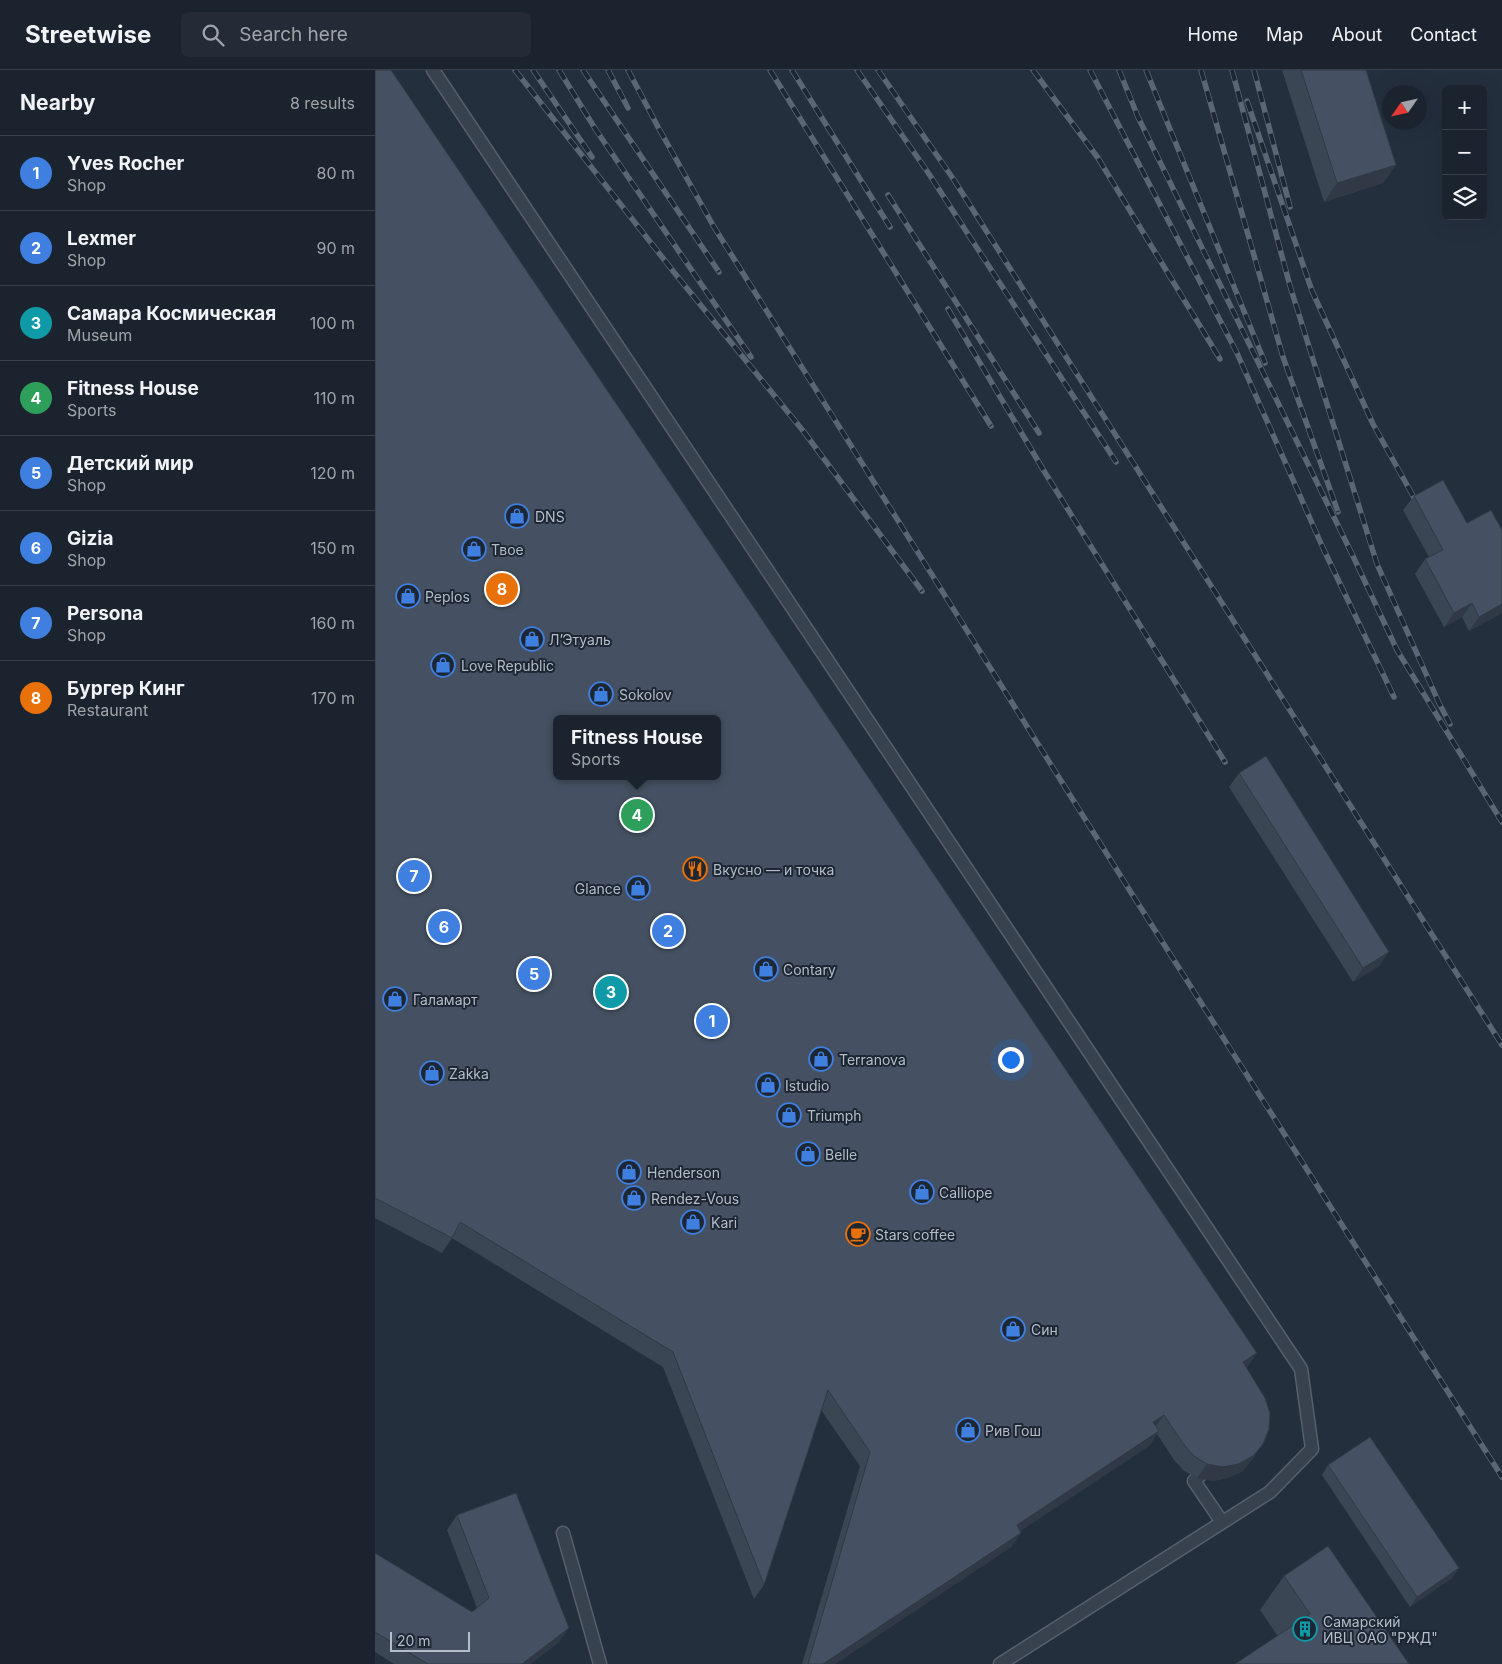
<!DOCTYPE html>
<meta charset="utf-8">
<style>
:root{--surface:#1b232e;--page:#242b36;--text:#f1f3f6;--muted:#a0a4aa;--line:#39404a;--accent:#8ab4f8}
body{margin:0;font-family:Inter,sans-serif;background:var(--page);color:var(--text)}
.controls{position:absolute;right:15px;top:15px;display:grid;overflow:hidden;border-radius:8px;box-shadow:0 5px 20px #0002}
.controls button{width:45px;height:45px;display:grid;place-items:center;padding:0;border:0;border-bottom:1px solid var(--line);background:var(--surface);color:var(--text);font:25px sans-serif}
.compass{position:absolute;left:1007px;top:15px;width:45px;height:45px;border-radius:50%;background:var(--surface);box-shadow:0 5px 20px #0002;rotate:236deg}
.scale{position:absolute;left:15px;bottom:12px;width:80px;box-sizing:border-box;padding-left:5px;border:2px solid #b4bcc9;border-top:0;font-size:14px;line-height:18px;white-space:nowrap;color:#b4bcc9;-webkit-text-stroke:4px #1d2633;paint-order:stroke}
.you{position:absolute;left:635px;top:989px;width:18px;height:18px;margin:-12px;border:4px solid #fff;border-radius:50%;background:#1a73e8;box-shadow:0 0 0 8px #1a73e833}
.badge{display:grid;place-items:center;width:32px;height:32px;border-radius:50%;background:var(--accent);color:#fff;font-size:16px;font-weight:700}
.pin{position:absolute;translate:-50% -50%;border:2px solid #fff;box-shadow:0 1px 5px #0006}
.popup{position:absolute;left:178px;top:645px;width:168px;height:65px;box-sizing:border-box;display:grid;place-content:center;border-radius:8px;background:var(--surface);filter:drop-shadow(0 1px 4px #0005);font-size:16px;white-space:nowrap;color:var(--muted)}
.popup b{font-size:19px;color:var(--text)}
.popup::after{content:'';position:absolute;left:50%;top:100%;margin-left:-10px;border:10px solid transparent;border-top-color:var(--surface)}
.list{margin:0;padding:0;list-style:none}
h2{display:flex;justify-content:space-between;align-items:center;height:65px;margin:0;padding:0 20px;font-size:21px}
h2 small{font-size:16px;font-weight:400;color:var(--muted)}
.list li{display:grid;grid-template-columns:32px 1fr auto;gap:15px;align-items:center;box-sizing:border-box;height:75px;padding:0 20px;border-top:1px solid var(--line)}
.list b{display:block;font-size:19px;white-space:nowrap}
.list p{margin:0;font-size:16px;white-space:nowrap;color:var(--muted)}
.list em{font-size:16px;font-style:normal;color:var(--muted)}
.icon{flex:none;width:28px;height:28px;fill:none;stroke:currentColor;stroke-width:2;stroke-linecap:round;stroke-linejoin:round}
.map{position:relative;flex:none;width:1127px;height:1594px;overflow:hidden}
header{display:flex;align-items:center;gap:30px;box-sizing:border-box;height:70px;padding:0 25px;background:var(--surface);border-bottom:1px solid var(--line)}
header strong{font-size:24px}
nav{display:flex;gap:28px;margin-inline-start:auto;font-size:18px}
.search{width:350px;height:45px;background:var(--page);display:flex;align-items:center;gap:12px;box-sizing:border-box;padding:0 18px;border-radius:8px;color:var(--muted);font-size:19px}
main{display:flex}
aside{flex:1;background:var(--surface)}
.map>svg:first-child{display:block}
</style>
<header>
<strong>Streetwise</strong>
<div class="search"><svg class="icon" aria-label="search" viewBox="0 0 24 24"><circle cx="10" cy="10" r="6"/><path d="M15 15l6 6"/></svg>Search here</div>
<nav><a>Home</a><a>Map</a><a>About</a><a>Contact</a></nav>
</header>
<main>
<aside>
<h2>Nearby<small>8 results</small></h2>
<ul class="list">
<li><span class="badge" style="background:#3f7fe0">1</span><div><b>Yves Rocher</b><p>Shop</p></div><em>80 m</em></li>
<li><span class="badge" style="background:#3f7fe0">2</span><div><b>Lexmer</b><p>Shop</p></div><em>90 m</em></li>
<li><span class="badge" style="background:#0f9aa8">3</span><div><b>Самара Космическая</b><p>Museum</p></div><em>100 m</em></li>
<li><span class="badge" style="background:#2e9e5b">4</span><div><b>Fitness House</b><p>Sports</p></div><em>110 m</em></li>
<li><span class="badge" style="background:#3f7fe0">5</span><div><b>Детский мир</b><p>Shop</p></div><em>120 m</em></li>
<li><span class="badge" style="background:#3f7fe0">6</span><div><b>Gizia</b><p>Shop</p></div><em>150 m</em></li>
<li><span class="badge" style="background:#3f7fe0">7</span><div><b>Persona</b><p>Shop</p></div><em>160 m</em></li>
<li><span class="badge" style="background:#e8710a">8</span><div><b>Бургер Кинг</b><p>Restaurant</p></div><em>170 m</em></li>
</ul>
</aside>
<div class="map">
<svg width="1127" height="1594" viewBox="0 0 1127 1594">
<rect width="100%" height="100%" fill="#242f3e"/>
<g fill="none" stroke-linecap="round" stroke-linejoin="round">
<!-- service casing -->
<g stroke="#565f6c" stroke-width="15">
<path id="service" d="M 58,0 L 926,1299 L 937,1379 L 895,1422 L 625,1594
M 833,1398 L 819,1411 L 847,1452
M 188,1463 L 225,1594"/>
</g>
<!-- service -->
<use href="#service" stroke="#38414e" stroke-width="12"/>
<!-- rail casing -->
<g stroke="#5a6575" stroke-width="5.5">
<path id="rail" d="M 140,0 L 302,206 L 429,362 L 547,521
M 158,0 L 217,87
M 184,0 L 221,60 L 376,287
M 208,0 L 344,202
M 233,0 L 253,38
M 253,0 L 283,57 L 339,157 L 757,824 L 1127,1407
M 395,0 L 616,356
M 417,0 L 515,157
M 482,0 L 554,104 L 741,392
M 503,0 L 579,110 L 1127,975
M 658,0 L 723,88 L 845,289
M 715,0 L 862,283 L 948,478 L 1019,627
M 744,0 L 763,47 L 977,484 L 1022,580 L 1127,752
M 771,0 L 890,293
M 826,0 L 908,287 L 963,442
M 857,0 L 915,216 L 1002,494 L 1064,633 L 1075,654
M 879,0 L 915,137
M 872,31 L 937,221 L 998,354 L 1042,433
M 513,125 L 664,363
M 573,239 L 669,401 L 850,692"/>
</g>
<!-- rail -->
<use href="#rail" stroke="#1d2633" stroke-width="4" stroke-dasharray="11" stroke-linecap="butt"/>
</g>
<!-- wall -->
<path fill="#3b4654" d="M 0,0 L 872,1298 L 888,1374 L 878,1388 L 868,1401 L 853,1408 L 838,1411 L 822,1408 L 809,1401 L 799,1390 L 782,1364 L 774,1376 L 645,1461 L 646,1463 L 636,1477 L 460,1594 L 427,1594 L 485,1396 L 446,1340 L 389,1515 L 379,1529 L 288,1297 L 77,1168 L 67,1183 L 0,1148 Z
M 907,0 L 991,0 L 1021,95 L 1008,113 L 949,132 Z
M 1039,426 L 1092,453 L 1127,460 L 1127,543 L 1094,561 L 1087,547 L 1069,557 L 1040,504 L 1050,489 L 1054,487 L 1028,440 Z
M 864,703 L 1014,882 L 1004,896 L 978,912 L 854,717 Z
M 953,1395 L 1084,1498 L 1077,1508 L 1035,1537 L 947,1405 Z
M 82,1445 L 184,1572 L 155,1594 L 19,1594 L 0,1582 L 0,1483 L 97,1542 L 102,1538 L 72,1460 Z
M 909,1506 L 1034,1594 L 902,1565 L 885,1540 Z"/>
<!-- shaded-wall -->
<path fill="#303945" d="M 1021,95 L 1008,113 L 949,132 L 962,113 Z
M 1097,533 L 1087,547 L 1069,557 L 1079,543 Z
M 1127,534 L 1127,543 L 1094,561 L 1104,547 Z
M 1014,882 L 1004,896 L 978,912 L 988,898 Z
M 882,1283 L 872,1298 L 868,1292 Z
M 789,1345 L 779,1359 L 778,1352 Z
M 784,1361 L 774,1376 L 632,1470 L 642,1455 Z
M 888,1374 L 878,1388 L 868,1401 L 853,1408 L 838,1411 L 822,1408 L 832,1394 Z
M 646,1463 L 636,1477 L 460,1594 L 448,1594 Z
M 1084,1498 L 1077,1508 L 1035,1537 L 1042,1527 Z
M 194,1558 L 184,1572 L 155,1594 L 147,1594 Z"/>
<!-- building -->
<path fill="#455162" stroke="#303945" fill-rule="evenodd" d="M 0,0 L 16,0 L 882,1283 L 868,1292 L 890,1328 L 895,1343 L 894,1359 L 888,1374 L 878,1386 L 863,1394 L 848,1397 L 832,1394 L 819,1386 L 809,1375 L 789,1345 L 778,1352 L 784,1361 L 642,1455 L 646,1463 L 448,1594 L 433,1594 L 495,1382 L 453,1320 L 389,1515 L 298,1282 L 85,1152 L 77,1168 L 0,1128 ZM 182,649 L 342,649 L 342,706 L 182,706 Z
M 926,0 L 991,0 L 1021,95 L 962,113 Z
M 1068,410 L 1092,453 L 1116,440 L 1127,460 L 1127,534 L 1104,547 L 1097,533 L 1079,543 L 1050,489 L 1068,480 L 1039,426 Z
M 891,686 L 1014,882 L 988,898 L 864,703 Z
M 995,1367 L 1084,1498 L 1042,1527 L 953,1395 Z
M 141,1423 L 194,1558 L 147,1594 L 53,1594 L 0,1562 L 0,1483 L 97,1542 L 114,1528 L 82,1445 Z
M 953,1476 L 1034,1594 L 860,1594 L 935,1544 L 909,1506 Z"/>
<!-- icons -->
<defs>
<g id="shop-ring" transform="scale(1.25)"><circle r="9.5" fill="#1d2633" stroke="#3f7fe0" stroke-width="1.5"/><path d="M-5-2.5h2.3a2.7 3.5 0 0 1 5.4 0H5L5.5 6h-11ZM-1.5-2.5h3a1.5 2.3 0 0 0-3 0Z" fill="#3f7fe0"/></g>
<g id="restaurant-ring" transform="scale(1.25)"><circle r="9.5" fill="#1d2633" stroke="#e8710a" stroke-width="1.5"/><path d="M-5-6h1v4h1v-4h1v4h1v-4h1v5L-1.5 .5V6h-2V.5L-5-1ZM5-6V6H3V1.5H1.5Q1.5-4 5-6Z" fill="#e8710a"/></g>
<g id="cafe-ring" transform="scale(1.25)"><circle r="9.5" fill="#1d2633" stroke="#e8710a" stroke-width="1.5"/><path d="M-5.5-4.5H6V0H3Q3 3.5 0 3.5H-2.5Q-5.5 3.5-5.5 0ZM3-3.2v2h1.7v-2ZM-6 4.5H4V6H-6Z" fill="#e8710a"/></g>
<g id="building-ring" transform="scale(1.25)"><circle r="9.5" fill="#1d2633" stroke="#0f9aa8" stroke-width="1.5"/><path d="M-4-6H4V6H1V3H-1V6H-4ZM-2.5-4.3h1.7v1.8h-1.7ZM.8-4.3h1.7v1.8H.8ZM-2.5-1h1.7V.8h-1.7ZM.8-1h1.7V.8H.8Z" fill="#0f9aa8"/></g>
</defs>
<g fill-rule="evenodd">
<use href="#shop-ring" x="142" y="446"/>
<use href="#shop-ring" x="99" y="479"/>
<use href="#shop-ring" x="33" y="526"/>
<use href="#shop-ring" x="157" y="569"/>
<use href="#shop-ring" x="68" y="595"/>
<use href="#shop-ring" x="226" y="624"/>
<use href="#restaurant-ring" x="320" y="799"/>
<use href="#shop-ring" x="263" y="818"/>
<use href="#shop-ring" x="391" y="899"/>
<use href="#shop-ring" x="20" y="929"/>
<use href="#shop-ring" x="446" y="989"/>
<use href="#shop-ring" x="57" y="1003"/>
<use href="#shop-ring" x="393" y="1015"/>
<use href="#shop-ring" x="414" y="1045"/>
<use href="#shop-ring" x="433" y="1084"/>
<use href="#shop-ring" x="254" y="1102"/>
<use href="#shop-ring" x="547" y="1122"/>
<use href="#shop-ring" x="259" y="1128"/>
<use href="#shop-ring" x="318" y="1152"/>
<use href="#cafe-ring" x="483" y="1164"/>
<use href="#shop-ring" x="638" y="1259"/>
<use href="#shop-ring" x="593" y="1360"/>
<use href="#building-ring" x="930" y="1559"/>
</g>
<g text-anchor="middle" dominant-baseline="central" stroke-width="4" stroke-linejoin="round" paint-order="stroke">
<!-- poi labels -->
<g font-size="14" fill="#b4bcc9" stroke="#1d2633" text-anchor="start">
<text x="160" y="446">DNS</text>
<text x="116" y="479">Твое</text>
<text x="50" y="526">Peplos</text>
<text x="174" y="569">Л’Этуаль</text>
<text x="86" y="595">Love Republic</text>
<text x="244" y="624">Sokolov</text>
<text x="338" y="799">Вкусно — и точка</text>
<text x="246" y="818" text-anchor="end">Glance</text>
<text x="408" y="899">Contary</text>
<text x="38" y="929">Галамарт</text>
<text x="464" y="989">Terranova</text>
<text x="74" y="1003">Zakka</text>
<text x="410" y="1015">Istudio</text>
<text x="432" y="1045">Triumph</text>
<text x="450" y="1084">Belle</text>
<text x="272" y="1102">Henderson</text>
<text x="564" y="1122">Calliope</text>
<text x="276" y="1128">Rendez-Vous</text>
<text x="336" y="1152">Kari</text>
<text x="500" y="1164">Stars coffee</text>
<text x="656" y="1259">Син</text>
<text x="610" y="1360">Рив Гош</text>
<text x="948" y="1551">Самарский<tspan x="948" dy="16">ИВЦ ОАО "РЖД"</tspan></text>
</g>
</g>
</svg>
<div class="controls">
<button>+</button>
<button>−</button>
<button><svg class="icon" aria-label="layers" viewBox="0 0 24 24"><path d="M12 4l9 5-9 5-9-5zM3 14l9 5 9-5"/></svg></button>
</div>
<svg class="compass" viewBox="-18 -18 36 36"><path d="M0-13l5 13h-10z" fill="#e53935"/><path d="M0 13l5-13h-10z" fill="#a0a4aa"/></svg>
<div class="scale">20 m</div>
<div class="you"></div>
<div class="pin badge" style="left:337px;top:951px;background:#3f7fe0">1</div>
<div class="pin badge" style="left:293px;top:861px;background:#3f7fe0">2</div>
<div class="pin badge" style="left:236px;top:922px;background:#0f9aa8">3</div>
<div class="pin badge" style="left:262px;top:745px;background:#2e9e5b">4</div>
<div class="popup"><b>Fitness House</b>Sports</div>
<div class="pin badge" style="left:159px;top:904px;background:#3f7fe0">5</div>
<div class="pin badge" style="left:69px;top:857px;background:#3f7fe0">6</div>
<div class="pin badge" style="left:39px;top:806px;background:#3f7fe0">7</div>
<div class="pin badge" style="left:127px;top:519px;background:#e8710a">8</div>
</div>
</main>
